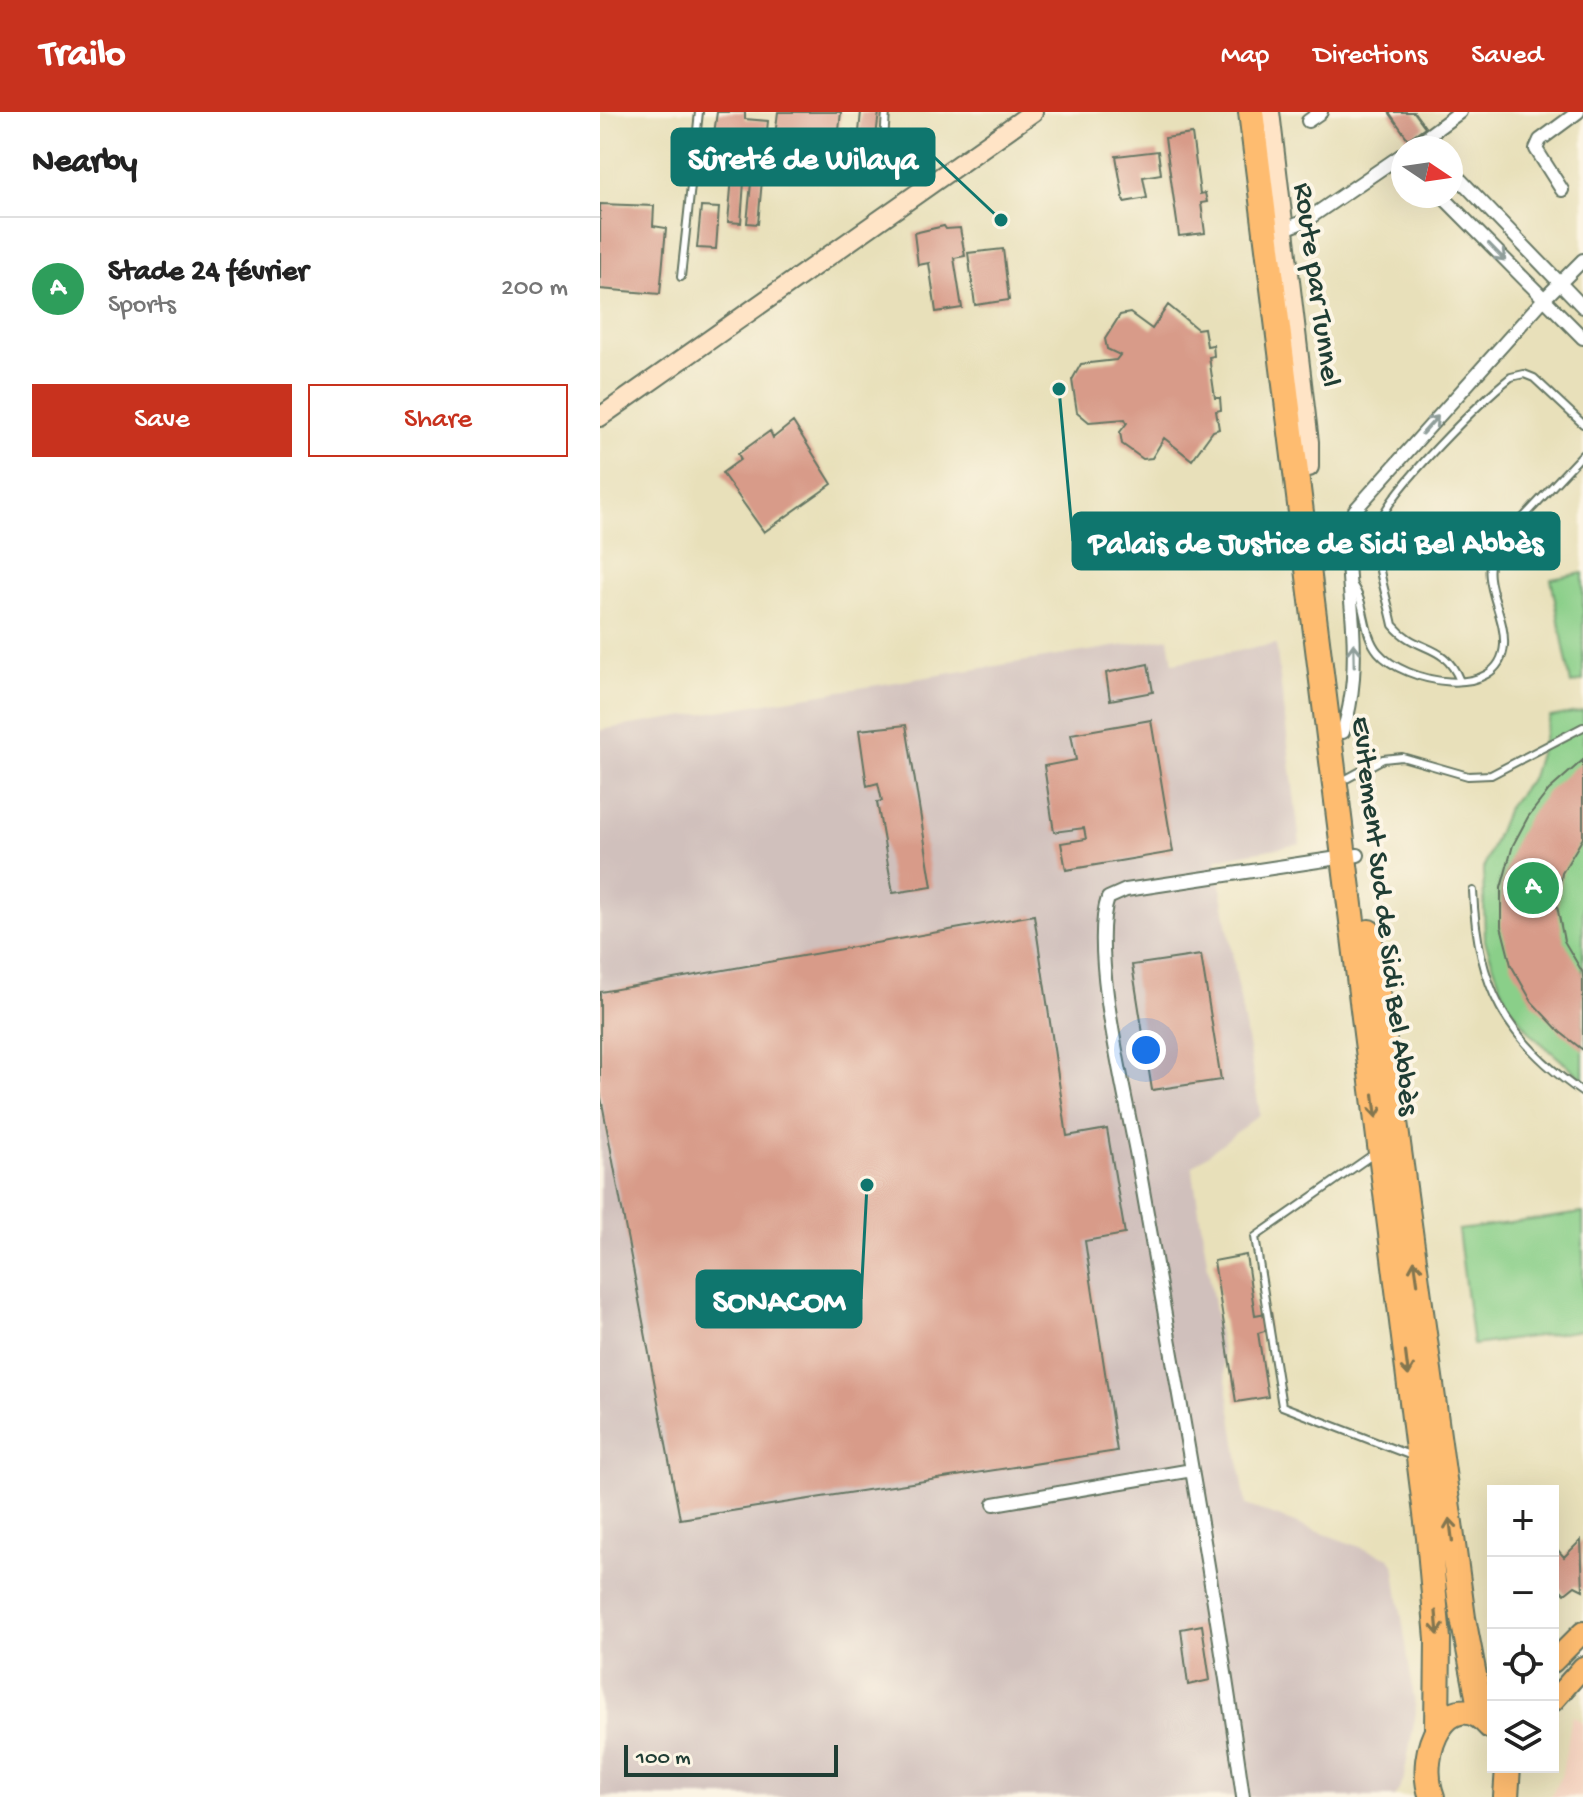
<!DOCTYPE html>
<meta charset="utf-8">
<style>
:root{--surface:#fff;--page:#f2f2f2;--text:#222;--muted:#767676;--line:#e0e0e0;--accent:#c8321e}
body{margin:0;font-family:"Gochi Hand",sans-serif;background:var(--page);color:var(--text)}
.controls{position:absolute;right:24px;bottom:24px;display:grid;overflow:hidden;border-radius:0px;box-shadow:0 8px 32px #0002}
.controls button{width:72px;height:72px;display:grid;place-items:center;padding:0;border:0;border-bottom:2px solid var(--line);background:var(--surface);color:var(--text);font:40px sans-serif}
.compass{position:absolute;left:791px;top:24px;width:72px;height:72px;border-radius:50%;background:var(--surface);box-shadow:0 8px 32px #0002;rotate:103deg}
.scale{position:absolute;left:24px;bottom:20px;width:214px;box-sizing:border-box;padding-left:8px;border:4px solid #1f3d34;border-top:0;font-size:22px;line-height:28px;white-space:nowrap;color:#1f3d34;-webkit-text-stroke:6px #fcf5e5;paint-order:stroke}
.you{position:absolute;left:546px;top:938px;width:28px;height:28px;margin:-20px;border:6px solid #fff;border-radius:50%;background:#1a73e8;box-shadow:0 0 0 12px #1a73e833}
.badge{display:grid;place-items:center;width:52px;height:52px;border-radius:50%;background:var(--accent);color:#fff;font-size:26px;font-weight:700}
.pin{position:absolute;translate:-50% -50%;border:4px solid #fff;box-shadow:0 2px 8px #0006}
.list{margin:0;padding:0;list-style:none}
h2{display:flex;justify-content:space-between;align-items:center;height:104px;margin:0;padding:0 32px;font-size:34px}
h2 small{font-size:26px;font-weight:400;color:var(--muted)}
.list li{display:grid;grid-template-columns:52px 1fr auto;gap:24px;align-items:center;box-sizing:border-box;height:144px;padding:0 32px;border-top:2px solid var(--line)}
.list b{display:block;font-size:30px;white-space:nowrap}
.list p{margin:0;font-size:26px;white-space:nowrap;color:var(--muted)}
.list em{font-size:26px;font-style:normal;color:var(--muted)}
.actions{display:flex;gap:16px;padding:24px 32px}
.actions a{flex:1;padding:18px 0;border:2px solid var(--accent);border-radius:0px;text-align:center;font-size:28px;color:var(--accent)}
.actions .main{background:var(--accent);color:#fff}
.icon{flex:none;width:44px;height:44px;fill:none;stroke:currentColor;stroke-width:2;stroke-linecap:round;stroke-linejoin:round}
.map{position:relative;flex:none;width:983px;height:1685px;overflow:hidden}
header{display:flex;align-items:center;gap:48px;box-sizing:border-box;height:112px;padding:0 40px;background:var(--accent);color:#fff}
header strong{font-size:38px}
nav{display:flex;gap:44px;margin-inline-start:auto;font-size:28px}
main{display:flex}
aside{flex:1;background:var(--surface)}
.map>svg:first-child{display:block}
</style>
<header>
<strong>Trailo</strong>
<nav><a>Map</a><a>Directions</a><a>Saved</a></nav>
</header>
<main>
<aside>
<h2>Nearby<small></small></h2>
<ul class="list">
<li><span class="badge" style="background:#2e9e5b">A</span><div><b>Stade 24 février</b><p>Sports</p></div><em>200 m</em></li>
</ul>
<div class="actions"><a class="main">Save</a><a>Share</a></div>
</aside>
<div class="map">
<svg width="983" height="1685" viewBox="0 0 983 1685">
<rect width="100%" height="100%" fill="#fcf5e5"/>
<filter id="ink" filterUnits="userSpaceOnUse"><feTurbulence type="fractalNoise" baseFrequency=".0125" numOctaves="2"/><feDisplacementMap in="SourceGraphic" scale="16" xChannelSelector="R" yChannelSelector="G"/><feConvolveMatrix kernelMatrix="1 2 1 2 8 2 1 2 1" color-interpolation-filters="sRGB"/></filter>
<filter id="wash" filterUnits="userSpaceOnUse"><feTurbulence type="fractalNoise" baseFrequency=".006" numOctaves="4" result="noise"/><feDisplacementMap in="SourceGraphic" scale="32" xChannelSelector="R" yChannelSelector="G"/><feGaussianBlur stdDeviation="1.8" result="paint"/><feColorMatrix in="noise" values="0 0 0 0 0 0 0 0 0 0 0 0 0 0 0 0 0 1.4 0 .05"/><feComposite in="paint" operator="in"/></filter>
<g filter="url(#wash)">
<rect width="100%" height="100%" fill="#e8e0ba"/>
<!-- built -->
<path fill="#f4d3c0" d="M 972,1604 L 983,1610 L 983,1685 L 951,1685 L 962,1661 Z"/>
<!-- industrial -->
<path fill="#d0c0bc" d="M 569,526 L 573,551 L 676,532 L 700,732 L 616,747 L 660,1002 L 592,1055 L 646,1393 L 790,1446 L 794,1452 L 816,1600 L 803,1670 L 795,1685 L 0,1685 L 0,618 Z"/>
<!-- green -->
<path fill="#8acf89" stroke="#54865e" stroke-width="2" d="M 983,461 L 983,569 L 971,572 L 951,467 Z
M 983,599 L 983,967 L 934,925 L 907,891 L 885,829 L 883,757 L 907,697 L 932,665 L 950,605 Z
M 983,1101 L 983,1218 L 873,1233 L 858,1118 Z"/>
<g id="blocks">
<!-- building -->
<path fill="#d89b89" d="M 117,0 L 145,0 L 145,7 L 168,9 L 166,28 L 148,28 L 148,33 L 113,29 Z
M 178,0 L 241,0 L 239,18 L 259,20 L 261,0 L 279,0 L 274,41 L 236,36 L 236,44 L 215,42 L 216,36 L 174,32 Z
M 789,0 L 814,0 L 825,15 L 808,27 Z
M 592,22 L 600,82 L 605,81 L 607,90 L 601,91 L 605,121 L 579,124 L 565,26 Z
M 558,39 L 561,62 L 543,65 L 547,86 L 524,90 L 516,44 Z
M 133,54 L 163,57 L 158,112 L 147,111 L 151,71 L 144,70 L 141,111 L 128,110 Z
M 0,92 L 54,94 L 53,114 L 66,116 L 60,182 L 0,177 Z
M 101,95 L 119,96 L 116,137 L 97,136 Z
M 344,114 L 346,117 L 360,116 L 365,144 L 354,146 L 362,196 L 336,200 L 329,151 L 318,153 L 314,121 Z
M 403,137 L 409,188 L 375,193 L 368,141 Z
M 568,193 L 597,217 L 604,216 L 607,234 L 613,233 L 614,244 L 609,245 L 615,286 L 620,286 L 621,298 L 616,299 L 619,317 L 613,319 L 592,348 L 564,326 L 552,346 L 543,347 L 522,332 L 520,320 L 527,311 L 525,307 L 489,310 L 477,300 L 472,268 L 481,252 L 516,248 L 520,243 L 507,237 L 505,227 L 520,203 L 530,201 L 552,217 Z
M 193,310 L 232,372 L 164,420 L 122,361 L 141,347 L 138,342 L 170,319 L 173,326 Z
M 548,552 L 553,580 L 510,588 L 506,561 Z
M 551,608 L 573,740 L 466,758 L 461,731 L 486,727 L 484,716 L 454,720 L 444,654 L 476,648 L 471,622 Z
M 306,613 L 332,775 L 293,781 L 277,690 L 282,689 L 278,671 L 267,674 L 259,618 Z
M 983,648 L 983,726 L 962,761 L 957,794 L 964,829 L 983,861 L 983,938 L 960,920 L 932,890 L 911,853 L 901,814 L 901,776 L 913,733 L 928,705 L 949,678 Z
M 434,803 L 467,1024 L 507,1017 L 525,1122 L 485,1129 L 517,1339 L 80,1407 L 0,980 L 0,880 Z
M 601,843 L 621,968 L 552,978 L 532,853 Z
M 646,1143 L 655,1203 L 666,1201 L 668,1218 L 658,1221 L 668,1285 L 636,1290 L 614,1149 Z
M 981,1428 L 983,1478 L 975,1474 L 965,1482 L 958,1475 L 953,1479 L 953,1439 L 956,1436 L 964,1445 Z
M 602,1513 L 610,1568 L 588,1573 L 581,1517 Z"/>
</g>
</g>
<g filter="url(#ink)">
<use href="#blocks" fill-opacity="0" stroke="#657663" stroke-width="2"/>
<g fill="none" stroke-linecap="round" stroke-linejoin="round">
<!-- lane casing -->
<g stroke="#657663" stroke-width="10">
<path id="lane" d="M 94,37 L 261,57 C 287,50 284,22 286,0
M 81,165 L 99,0
M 752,472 C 767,492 762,521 778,540 C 804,571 900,590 904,533 C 906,501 878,468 895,437 C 901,427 913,418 920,409 C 941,387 962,364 983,342
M 860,569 C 844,529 817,542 793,513 C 787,483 770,440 780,410 C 791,377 882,288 911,265 L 924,262 L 934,266 L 983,312
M 748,666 L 783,647 L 802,645 L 868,664 L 891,663 L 983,615
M 873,779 C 877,874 905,927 983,981
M 775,1041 L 655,1125 L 682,1294 L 812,1344"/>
</g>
<!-- street casing -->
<g stroke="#657663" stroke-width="16">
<path id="street" d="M 708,9 L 721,0
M 811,36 L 860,0
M 851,58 L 983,195
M 962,78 L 936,37 L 940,28 L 978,0
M 842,84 L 983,226
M 685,117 L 705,109 L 803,42
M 743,620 C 754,585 755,551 753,515 C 751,475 742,438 755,398 L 943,188 L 983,148
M 394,1392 L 592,1358
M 643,1685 C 614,1472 575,1261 538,1050 C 527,988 489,840 508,786 L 526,778 L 758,743"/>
</g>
<!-- secondary casing -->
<g stroke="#657663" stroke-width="22">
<path id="secondary" d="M 670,0 L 709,330 L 709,355
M 0,305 L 433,0"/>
</g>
<!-- primary casing -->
<g stroke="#657663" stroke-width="24">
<path id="primary" d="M 953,1550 L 983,1520
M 953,1589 L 983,1555"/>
</g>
<!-- highway casing -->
<g stroke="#657663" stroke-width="28">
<path id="highway" d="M 651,0 L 829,1426 L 838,1527 L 837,1617
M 769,820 L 863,1506 L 882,1605
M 832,1685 C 815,1640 849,1569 890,1614
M 906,1685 L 908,1655"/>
</g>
<!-- lane -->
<use href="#lane" stroke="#fff" stroke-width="6"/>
<!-- street -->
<use href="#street" stroke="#fff" stroke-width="12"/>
<!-- secondary -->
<use href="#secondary" stroke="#ffe4c6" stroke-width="18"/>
<!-- primary -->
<use href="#primary" stroke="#febc70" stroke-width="20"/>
<!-- highway -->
<use href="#highway" stroke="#febc70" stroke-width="24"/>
</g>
<!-- one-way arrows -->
<defs><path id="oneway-shaft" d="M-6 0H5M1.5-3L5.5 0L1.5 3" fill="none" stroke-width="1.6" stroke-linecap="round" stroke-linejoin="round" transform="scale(2)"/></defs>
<g stroke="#8f9e9a">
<use href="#oneway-shaft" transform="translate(897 140) rotate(46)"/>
<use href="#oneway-shaft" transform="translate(830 313) rotate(-48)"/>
<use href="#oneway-shaft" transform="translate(754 543) rotate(-91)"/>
</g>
<g stroke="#83764f">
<use href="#oneway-shaft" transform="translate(775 994) rotate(83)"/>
<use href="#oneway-shaft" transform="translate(816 1160) rotate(-98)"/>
<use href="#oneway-shaft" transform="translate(807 1252) rotate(83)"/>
<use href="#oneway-shaft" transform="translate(851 1418) rotate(-97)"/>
<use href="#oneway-shaft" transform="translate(837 1511) rotate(85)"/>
</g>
</g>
<g text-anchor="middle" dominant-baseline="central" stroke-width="8" stroke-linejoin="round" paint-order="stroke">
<!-- street labels -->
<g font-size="30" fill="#1f3d34" stroke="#fcf5e5">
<text transform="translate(715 173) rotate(82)">Route par Tunnel</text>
<text transform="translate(783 804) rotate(83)">Evitement Sud de Sidi Bel Abbès</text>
</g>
</g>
<!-- callouts -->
<path fill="none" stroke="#0f766e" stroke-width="3" d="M401 108L334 45M459 277L473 429M267 1073L261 1187"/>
<g fill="#0f766e" stroke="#fcf5e5" stroke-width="3">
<circle cx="401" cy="108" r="8"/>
<circle cx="459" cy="277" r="8"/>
<circle cx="267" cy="1073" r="8"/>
</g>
<g fill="#0f766e" stroke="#0f766e" stroke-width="3">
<rect x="72" y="17" width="262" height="56" rx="8"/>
<rect x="473" y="401" width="486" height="56" rx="8"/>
<rect x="97" y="1159" width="164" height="56" rx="8"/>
</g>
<g font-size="32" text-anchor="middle" font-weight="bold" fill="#fff">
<text x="203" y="56">Sûreté de Wilaya</text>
<text x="716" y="440">Palais de Justice de Sidi Bel Abbès</text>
<text x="179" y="1198">SONACOM</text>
</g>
</svg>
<div class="controls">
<button>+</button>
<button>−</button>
<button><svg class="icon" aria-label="locate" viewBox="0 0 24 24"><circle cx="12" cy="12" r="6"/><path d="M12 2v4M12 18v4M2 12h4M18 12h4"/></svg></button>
<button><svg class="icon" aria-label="layers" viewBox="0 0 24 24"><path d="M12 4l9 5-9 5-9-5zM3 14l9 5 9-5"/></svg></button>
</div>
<svg class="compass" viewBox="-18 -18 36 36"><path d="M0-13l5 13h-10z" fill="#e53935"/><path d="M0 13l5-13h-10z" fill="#767676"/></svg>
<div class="scale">100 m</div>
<div class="you"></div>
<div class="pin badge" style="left:933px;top:776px;background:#2e9e5b">A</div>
</div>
</main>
